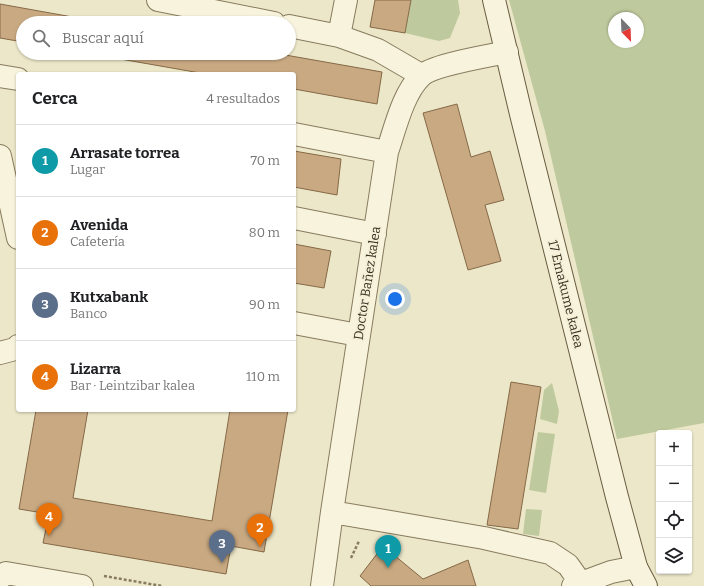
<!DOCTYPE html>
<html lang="es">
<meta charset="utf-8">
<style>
:root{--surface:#fff;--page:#f6f6f6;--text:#202124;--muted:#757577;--line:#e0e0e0;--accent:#d93025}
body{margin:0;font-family:Bitter,serif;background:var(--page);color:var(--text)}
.controls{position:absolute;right:12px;bottom:12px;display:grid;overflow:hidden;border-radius:4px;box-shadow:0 1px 3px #0004}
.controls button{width:36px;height:36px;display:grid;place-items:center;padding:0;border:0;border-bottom:1px solid var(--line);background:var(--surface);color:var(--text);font:20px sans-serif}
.compass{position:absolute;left:608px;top:12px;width:36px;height:36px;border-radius:50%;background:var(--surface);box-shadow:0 1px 3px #0004;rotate:157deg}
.you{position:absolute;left:395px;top:299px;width:14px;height:14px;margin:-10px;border:3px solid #fff;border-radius:50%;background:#1a73e8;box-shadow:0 0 0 6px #1a73e833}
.badge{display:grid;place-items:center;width:26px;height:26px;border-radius:50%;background:var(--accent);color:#fff;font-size:13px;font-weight:700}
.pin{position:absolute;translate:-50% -33px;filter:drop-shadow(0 1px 2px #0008)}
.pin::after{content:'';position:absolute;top:21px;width:14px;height:12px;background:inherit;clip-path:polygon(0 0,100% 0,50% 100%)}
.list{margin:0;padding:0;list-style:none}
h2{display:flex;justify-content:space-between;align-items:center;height:52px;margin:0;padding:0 16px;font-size:17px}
h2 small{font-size:13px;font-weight:400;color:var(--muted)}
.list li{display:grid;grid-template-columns:26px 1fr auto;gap:12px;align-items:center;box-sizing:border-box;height:72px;padding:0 16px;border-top:1px solid var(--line)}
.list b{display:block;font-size:15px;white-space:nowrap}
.list p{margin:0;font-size:13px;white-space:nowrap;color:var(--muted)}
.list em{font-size:13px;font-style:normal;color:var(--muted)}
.icon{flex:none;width:22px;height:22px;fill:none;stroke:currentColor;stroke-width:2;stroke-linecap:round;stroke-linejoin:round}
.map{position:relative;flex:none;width:704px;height:586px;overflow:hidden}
.search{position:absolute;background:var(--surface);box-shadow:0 1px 3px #0004;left:16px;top:16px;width:280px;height:44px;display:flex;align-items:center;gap:10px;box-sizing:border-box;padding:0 14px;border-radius:22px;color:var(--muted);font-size:15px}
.panel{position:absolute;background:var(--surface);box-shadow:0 1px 3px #0004;left:16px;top:72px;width:280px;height:340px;border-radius:4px}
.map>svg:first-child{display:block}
</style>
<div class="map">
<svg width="704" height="586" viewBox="0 0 704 586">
<rect width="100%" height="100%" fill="#ece7c9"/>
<!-- green -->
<path fill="#beca9d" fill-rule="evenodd" d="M 411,0 L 458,0 L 460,13 L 450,38 L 439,41 L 405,33 Z
M 509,0 L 704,0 L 704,423 L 617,439 L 545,131 ZM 614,18 L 638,18 L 638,42 L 614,42 Z
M 552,383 L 559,411 L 557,424 L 540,419 L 544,390 Z
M 538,432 L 555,434 L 546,493 L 529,490 Z
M 526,509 L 542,510 L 539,536 L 523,534 Z"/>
<!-- building -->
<path fill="#c8a982" stroke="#856946" d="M 375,0 L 411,0 L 405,33 L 370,27 Z
M 0,4 L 106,23 L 23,23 L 23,42 L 0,38 Z
M 86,53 L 274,53 L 382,72 L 377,104 L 294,89 L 294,74 L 206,74 Z
M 457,104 L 471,157 L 490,151 L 504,200 L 485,205 L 501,261 L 468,270 L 423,113 Z
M 294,151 L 341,159 L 337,195 L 294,187 Z
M 294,244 L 331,251 L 324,288 L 294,283 Z
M 511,382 L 541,387 L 518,529 L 487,525 Z
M 36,410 L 88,410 L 73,498 L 212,521 L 230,410 L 288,410 L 264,552 L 231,546 L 226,574 L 43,543 L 49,514 L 19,509 Z
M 383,546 L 423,579 L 468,560 L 476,586 L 371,586 L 360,576 Z"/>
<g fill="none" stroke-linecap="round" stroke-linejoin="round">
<!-- street casing -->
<g stroke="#887b5f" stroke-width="24">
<path id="street" d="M 158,0 L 274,23
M 289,26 L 339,36 L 378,50 L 421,75
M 339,36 L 346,0
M 0,76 L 18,79
M 294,134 L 387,152
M 0,156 L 18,238
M 294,218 L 375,234
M 294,323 L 358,335
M 0,353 L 15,349 L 18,346
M 332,512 L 484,538 L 550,553 L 568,565 L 580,582
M 0,578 L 6,573 L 82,586
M 322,586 L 332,512 L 387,152 C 395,129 403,93 421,76 C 432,65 489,56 507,52
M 573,586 L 611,572 L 636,567"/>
</g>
<!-- secondary casing -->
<g stroke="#6a5c42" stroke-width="24">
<path id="secondary" d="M 494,0 L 521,114 L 617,497 L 636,567 L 646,586"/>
</g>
<!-- path -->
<path stroke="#887b5f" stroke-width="2.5" stroke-dasharray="3 2" stroke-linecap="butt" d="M 351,558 L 359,541
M 104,576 L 162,586"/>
<!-- street -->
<use href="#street" stroke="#f7f3dc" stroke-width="22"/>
<!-- secondary -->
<use href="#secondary" stroke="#f7f3dc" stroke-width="22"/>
</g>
<g text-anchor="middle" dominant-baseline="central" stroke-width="4" stroke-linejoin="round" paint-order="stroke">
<!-- street labels -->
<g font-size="13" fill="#393021" stroke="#f4f0d8">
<text transform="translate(367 283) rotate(-81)">Doctor Bañez kalea</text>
<text transform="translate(566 294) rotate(76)">17 Emakume kalea</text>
</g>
</g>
</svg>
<div class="controls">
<button>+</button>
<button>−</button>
<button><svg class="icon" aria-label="locate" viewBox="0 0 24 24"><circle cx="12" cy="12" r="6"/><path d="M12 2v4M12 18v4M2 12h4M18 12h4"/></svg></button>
<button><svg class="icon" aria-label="layers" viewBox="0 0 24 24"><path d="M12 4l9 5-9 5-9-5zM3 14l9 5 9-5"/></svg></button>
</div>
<svg class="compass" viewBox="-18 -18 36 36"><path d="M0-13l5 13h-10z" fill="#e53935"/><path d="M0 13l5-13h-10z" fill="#757577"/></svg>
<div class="you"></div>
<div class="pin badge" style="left:388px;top:568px;background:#0f9aa8">1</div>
<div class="pin badge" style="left:260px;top:547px;background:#e8710a">2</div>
<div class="pin badge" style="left:222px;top:563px;background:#5c6f8a">3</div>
<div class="pin badge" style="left:49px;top:536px;background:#e8710a">4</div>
<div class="search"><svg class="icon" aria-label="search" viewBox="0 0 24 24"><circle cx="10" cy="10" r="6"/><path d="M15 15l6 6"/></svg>Buscar aquí</div>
<section class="panel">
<h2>Cerca<small>4 resultados</small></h2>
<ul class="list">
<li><span class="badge" style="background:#0f9aa8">1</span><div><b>Arrasate torrea</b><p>Lugar</p></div><em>70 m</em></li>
<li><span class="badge" style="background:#e8710a">2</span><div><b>Avenida</b><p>Cafetería</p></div><em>80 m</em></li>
<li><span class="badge" style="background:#5c6f8a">3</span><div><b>Kutxabank</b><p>Banco</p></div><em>90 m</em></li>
<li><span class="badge" style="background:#e8710a">4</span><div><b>Lizarra</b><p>Bar · Leintzibar kalea</p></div><em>110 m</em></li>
</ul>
</section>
</div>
